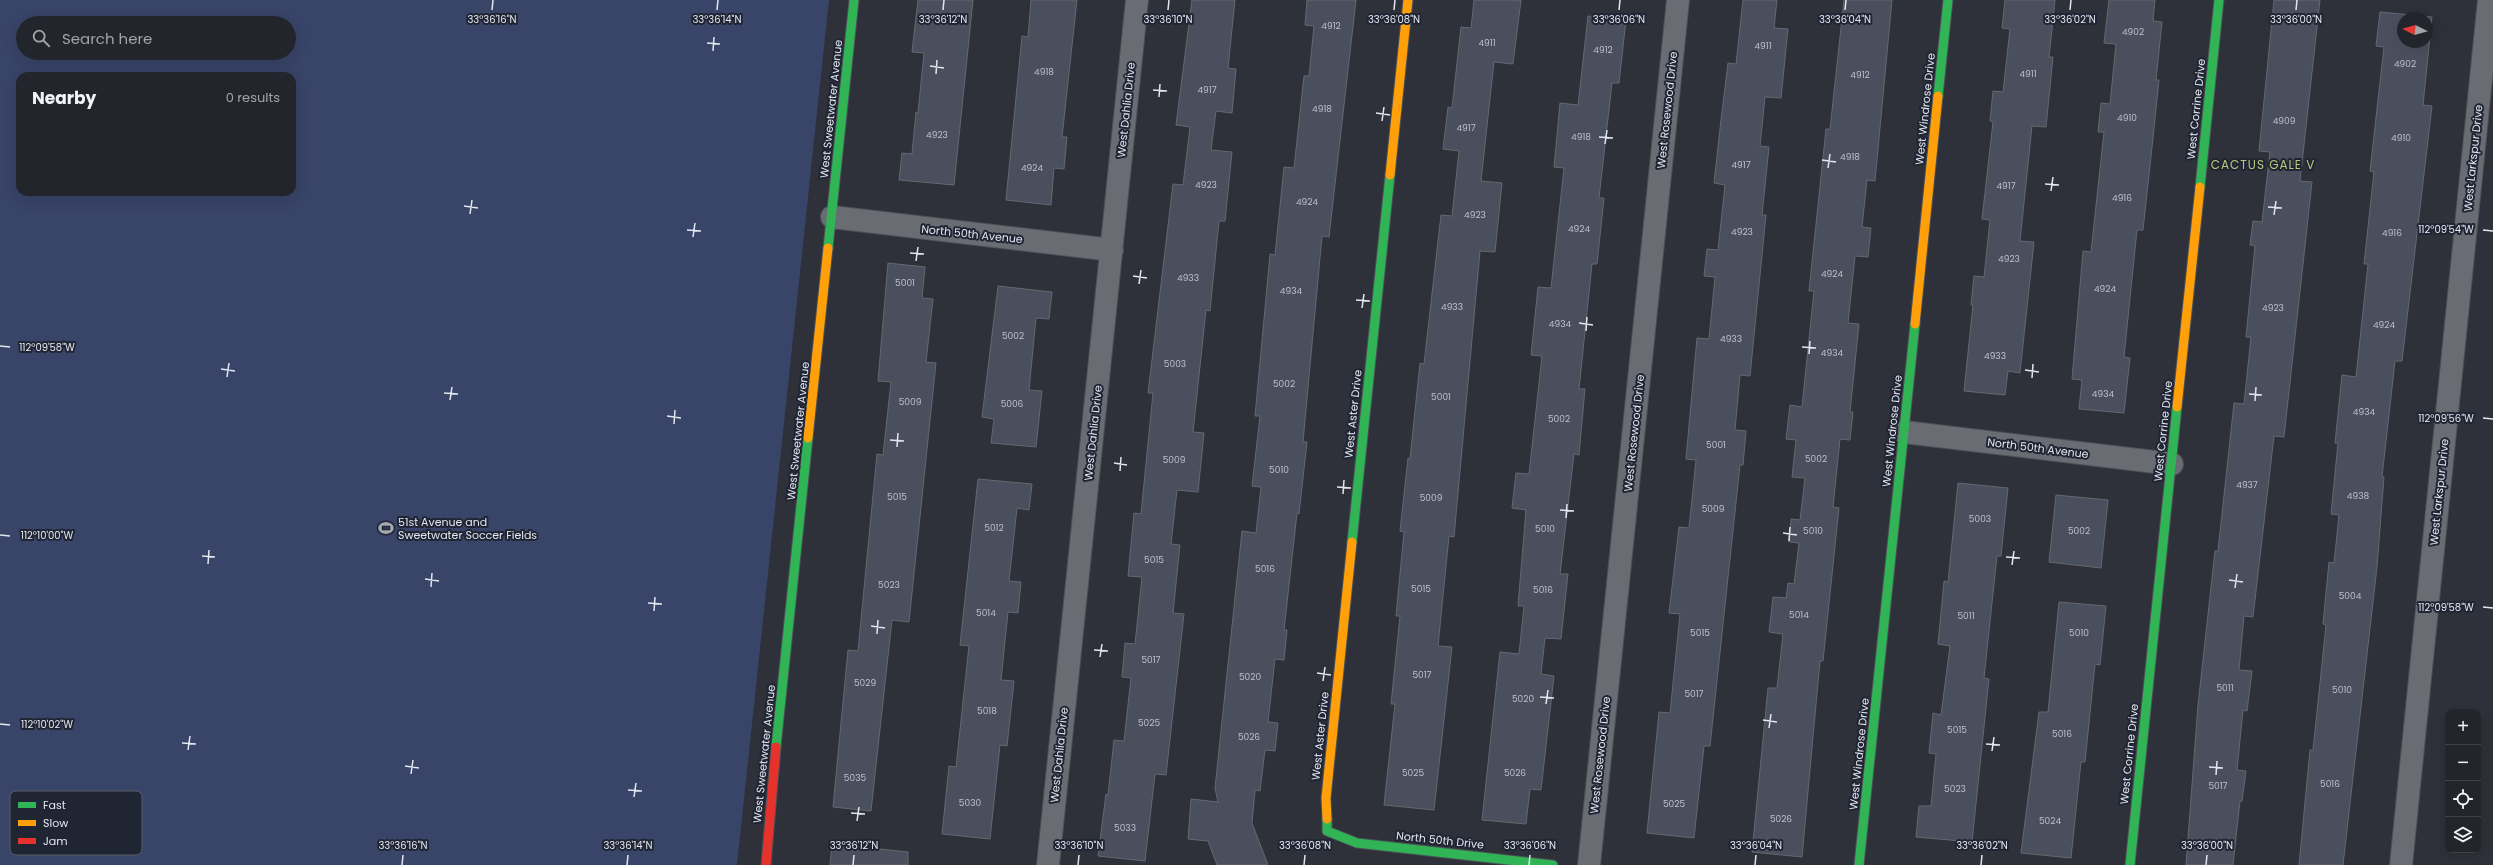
<!DOCTYPE html>
<meta charset="utf-8">
<style>
:root{--surface:#22252b;--page:#2e3137;--text:#f1f3f6;--muted:#a2a5a9;--line:#3f4247}
body{margin:0;font-family:Poppins,sans-serif;background:var(--page);color:var(--text)}
.controls{position:absolute;right:12px;bottom:12px;display:grid;overflow:hidden;border-radius:8px;box-shadow:0 4px 16px #0002}
.controls button{width:36px;height:36px;display:grid;place-items:center;padding:0;border:0;border-bottom:1px solid var(--line);background:var(--surface);color:var(--text);font:20px sans-serif}
.compass{position:absolute;left:2397px;top:12px;width:36px;height:36px;border-radius:50%;background:var(--surface);box-shadow:0 4px 16px #0002;rotate:276deg}
.list{margin:0;padding:0;list-style:none}
h2{display:flex;justify-content:space-between;align-items:center;height:52px;margin:0;padding:0 16px;font-size:17px}
h2 small{font-size:13px;font-weight:400;color:var(--muted)}
.icon{flex:none;width:22px;height:22px;fill:none;stroke:currentColor;stroke-width:2;stroke-linecap:round;stroke-linejoin:round}
.map{position:relative;flex:none;width:2493px;height:865px;overflow:hidden}
.search{position:absolute;background:var(--surface);box-shadow:0 4px 16px #0002;left:16px;top:16px;width:280px;height:44px;display:flex;align-items:center;gap:10px;box-sizing:border-box;padding:0 14px;border-radius:22px;color:var(--muted);font-size:15px}
.panel{position:absolute;background:var(--surface);box-shadow:0 4px 16px #0002;left:16px;top:72px;width:280px;height:124px;border-radius:12px}
.map>svg:first-child{display:block}
</style>
<div class="map">
<svg width="2493" height="865" viewBox="0 0 2493 865">
<rect width="100%" height="100%" fill="#2e3139"/>
<!-- green -->
<path fill="#384468" fill-rule="evenodd" d="M 0,0 L 829,0 L 737,865 L 0,865 ZM 23,23 L 289,23 L 289,53 L 23,53 ZM 20,76 L 292,76 L 292,192 L 20,192 Z"/>
<!-- building -->
<path fill="#4a4f5e" stroke="#65686f" fill-rule="evenodd" d="M 918,0 L 973,0 L 954,185 L 899,180 L 902,153 L 912,154 L 916,112 L 918,113 L 924,53 L 912,52 Z
M 1031,0 L 1077,0 L 1062,137 L 1067,137 L 1064,169 L 1054,168 L 1051,205 L 1006,200 L 1022,36 L 1028,37 Z
M 1192,0 L 1235,0 L 1228,68 L 1236,69 L 1232,113 L 1216,111 L 1211,150 L 1232,152 L 1225,221 L 1219,221 L 1210,311 L 1206,310 L 1193,432 L 1204,433 L 1198,492 L 1177,490 L 1171,544 L 1180,545 L 1173,613 L 1184,614 L 1166,775 L 1155,774 L 1145,861 L 1098,856 L 1106,794 L 1108,795 L 1114,740 L 1124,741 L 1131,678 L 1122,677 L 1125,643 L 1135,644 L 1142,577 L 1128,576 L 1134,513 L 1141,514 L 1153,393 L 1148,393 L 1173,184 L 1183,185 L 1190,127 L 1176,125 Z
M 1307,0 L 1356,0 L 1329,237 L 1322,236 L 1303,442 L 1307,442 L 1299,514 L 1297,513 L 1284,630 L 1287,630 L 1284,660 L 1275,659 L 1268,722 L 1278,723 L 1275,751 L 1265,750 L 1260,791 L 1255,790 L 1252,823 L 1268,865 L 1217,865 L 1208,841 L 1188,839 L 1191,799 L 1218,802 L 1215,788 L 1242,531 L 1256,533 L 1261,487 L 1252,486 L 1260,416 L 1255,416 L 1270,254 L 1275,255 L 1284,167 L 1294,168 L 1304,76 L 1309,76 L 1314,26 L 1305,25 Z
M 1474,0 L 1521,0 L 1513,64 L 1494,62 L 1481,181 L 1502,183 L 1495,252 L 1480,251 L 1454,537 L 1449,536 L 1438,646 L 1452,647 L 1434,810 L 1384,805 L 1395,704 L 1391,704 L 1400,616 L 1396,616 L 1404,532 L 1400,531 L 1408,458 L 1410,459 L 1420,363 L 1424,364 L 1441,215 L 1452,216 L 1459,151 L 1443,149 L 1448,107 L 1452,108 L 1461,27 L 1471,28 Z
M 1743,0 L 1777,0 L 1774,28 L 1788,29 L 1781,98 L 1765,97 L 1760,146 L 1769,147 L 1762,215 L 1766,215 L 1750,376 L 1740,375 L 1735,430 L 1746,431 L 1743,465 L 1740,465 L 1710,746 L 1704,746 L 1694,838 L 1647,833 L 1659,712 L 1670,713 L 1680,614 L 1669,613 L 1679,527 L 1689,528 L 1696,460 L 1686,459 L 1697,338 L 1709,339 L 1715,277 L 1704,276 L 1707,249 L 1718,250 L 1725,185 L 1714,183 L 1721,120 L 1728,63 L 1736,64 Z
M 1844,0 L 1892,0 L 1875,181 L 1867,180 L 1862,227 L 1871,228 L 1868,257 L 1855,256 L 1848,323 L 1859,324 L 1850,412 L 1853,412 L 1850,440 L 1840,439 L 1833,507 L 1839,508 L 1823,661 L 1820,661 L 1802,857 L 1752,852 L 1768,688 L 1777,688 L 1783,634 L 1769,632 L 1773,597 L 1786,598 L 1788,583 L 1794,584 L 1799,543 L 1789,542 L 1791,519 L 1800,520 L 1805,478 L 1792,477 L 1796,440 L 1786,439 L 1790,405 L 1802,407 L 1814,291 L 1809,291 L 1826,129 L 1830,129 Z
M 2005,0 L 2055,0 L 2049,57 L 2053,57 L 2046,127 L 2032,126 L 2020,241 L 2034,242 L 2020,373 L 2008,371 L 2005,395 L 1964,391 L 1973,305 L 1971,305 L 1974,276 L 1984,277 L 1990,220 L 1982,219 L 1993,122 L 1990,121 L 1993,91 L 2003,92 L 2010,29 L 2002,28 Z
M 2109,0 L 2155,0 L 2153,21 L 2162,22 L 2156,80 L 2159,80 L 2153,138 L 2143,230 L 2137,230 L 2124,357 L 2130,358 L 2124,413 L 2079,409 L 2082,380 L 2072,379 L 2083,251 L 2091,252 L 2104,132 L 2098,132 L 2101,103 L 2110,104 L 2116,44 L 2104,43 Z
M 2274,0 L 2320,0 L 2300,181 L 2312,182 L 2284,437 L 2274,436 L 2253,617 L 2244,616 L 2239,670 L 2252,671 L 2247,711 L 2243,710 L 2237,770 L 2246,771 L 2242,801 L 2240,801 L 2233,865 L 2186,865 L 2198,705 L 2215,551 L 2218,551 L 2234,403 L 2244,404 L 2251,337 L 2246,337 L 2255,246 L 2250,245 L 2253,221 L 2262,222 L 2270,152 L 2259,151 Z
M 2380,12 L 2432,17 L 2423,105 L 2432,106 L 2402,361 L 2395,361 L 2382,477 L 2384,477 L 2377,567 L 2343,865 L 2299,865 L 2310,750 L 2313,750 L 2326,625 L 2323,624 L 2329,562 L 2334,563 L 2339,515 L 2331,514 L 2338,443 L 2335,443 L 2342,375 L 2356,377 L 2368,264 L 2364,264 L 2374,172 L 2370,171 L 2384,47 L 2376,46 ZM 2403,18 L 2427,18 L 2427,42 L 2403,42 Z
M 1588,16 L 1626,20 L 1619,83 L 1612,83 L 1599,198 L 1604,198 L 1597,264 L 1592,264 L 1579,389 L 1585,389 L 1579,455 L 1574,454 L 1560,574 L 1568,574 L 1561,639 L 1545,638 L 1541,674 L 1554,676 L 1541,790 L 1530,789 L 1526,824 L 1482,820 L 1500,652 L 1519,654 L 1524,606 L 1518,606 L 1526,510 L 1512,508 L 1516,473 L 1529,474 L 1542,356 L 1531,355 L 1538,287 L 1551,288 L 1564,168 L 1554,167 L 1560,103 L 1578,105 Z
M 888,263 L 925,267 L 922,298 L 933,299 L 926,362 L 936,363 L 909,622 L 892,620 L 871,811 L 833,807 L 848,650 L 858,651 L 877,454 L 883,455 L 891,382 L 878,381 Z
M 998,286 L 1052,292 L 1049,319 L 1036,318 L 1029,390 L 1042,391 L 1036,447 L 991,443 L 994,419 L 982,417 Z
M 978,479 L 1032,484 L 1029,510 L 1017,508 L 1009,581 L 1021,582 L 1018,613 L 1008,612 L 1001,680 L 1014,681 L 1007,746 L 1000,745 L 990,839 L 942,834 L 949,766 L 956,767 L 969,646 L 960,645 Z
M 1958,483 L 2008,488 L 2001,556 L 1997,556 L 1984,678 L 1989,679 L 1972,842 L 1916,837 L 1919,806 L 1931,806 L 1936,754 L 1929,753 L 1933,713 L 1941,715 L 1950,646 L 1938,644 L 1944,581 L 1948,582 Z
M 2056,495 L 2108,500 L 2101,568 L 2049,562 Z
M 2059,602 L 2106,606 L 2100,665 L 2095,664 L 2085,762 L 2081,762 L 2071,858 L 2021,853 L 2039,712 L 2048,712 Z
M 832,844 L 908,852 L 908,865 L 830,865 Z"/>
<g fill="none" stroke-linecap="round" stroke-linejoin="round">
<!-- street casing -->
<g stroke="#4c4f55" stroke-width="24">
<path id="street" d="M 832,217 L 1112,250
M 1904,432 L 2172,464
M 1048,865 L 1137,0
M 1589,865 L 1678,0
M 2401,865 L 2489,0"/>
</g>
<!-- fast casing -->
<g stroke="#4c4f55" stroke-width="11">
<path id="fast" d="M 1938,96 L 1948,0
M 2200,187 L 2219,0
M 828,248 L 854,0
M 1352,542 L 1390,175
M 776,747 L 808,438
M 1327,819 L 1327,831 L 1357,843 L 1553,865
M 1859,865 L 1915,324
M 2130,865 L 2177,407"/>
</g>
<!-- slow casing -->
<g stroke="#4c4f55" stroke-width="11">
<path id="slow" d="M 1390,175 L 1408,0
M 1915,324 L 1938,96
M 2177,407 L 2200,187
M 808,438 L 828,248
M 1327,819 L 1326,798 L 1352,542"/>
</g>
<!-- jam casing -->
<g stroke="#4c4f55" stroke-width="11">
<path id="jam" d="M 766,865 L 776,747"/>
</g>
<!-- street -->
<use href="#street" stroke="#696c72" stroke-width="22"/>
<!-- fast -->
<use href="#fast" stroke="#30b455" stroke-width="9"/>
<!-- slow -->
<use href="#slow" stroke="#ff9f0a" stroke-width="9"/>
<!-- jam -->
<use href="#jam" stroke="#e5322d" stroke-width="9"/>
</g>
<!-- ticks -->
<path fill="none" stroke="#e2e6ef" stroke-width="1.5" d="M 492,10 L 493,0M 717,10 L 718,0M 943,10 L 944,0M 1168,10 L 1169,0M 1394,10 L 1395,0M 1619,10 L 1620,0M 1845,10 L 1846,0M 2070,10 L 2071,0M 2296,10 L 2297,0M 707,43 L 720,44M 713,51 L 714,37M 930,66 L 944,68M 936,74 L 937,60M 1153,90 L 1167,91M 1159,97 L 1160,84M 1376,113 L 1390,115M 1382,121 L 1384,107M 1599,137 L 1613,138M 1605,144 L 1607,130M 1822,160 L 1836,162M 1828,168 L 1830,154M 2045,184 L 2059,185M 2051,191 L 2053,177M 464,206 L 478,208M 2268,207 L 2282,208M 470,214 L 472,200M 2274,215 L 2276,201M 687,230 L 701,231M 2483,230 L 2493,231M 693,237 L 695,223M 910,253 L 924,254M 916,261 L 918,247M 1133,276 L 1147,278M 1139,284 L 1141,270M 1356,300 L 1370,301M 1362,308 L 1364,294M 1579,323 L 1593,325M 1586,331 L 1587,317M 0,346 L 10,347M 1802,347 L 1816,348M 1809,354 L 1810,341M 221,369 L 235,371M 2025,370 L 2039,372M 227,377 L 229,363M 2032,378 L 2033,364M 444,393 L 458,394M 2249,394 L 2262,395M 450,400 L 452,387M 2255,401 L 2256,387M 667,416 L 681,418M 2483,418 L 2493,419M 674,424 L 675,410M 890,440 L 904,441M 897,447 L 898,433M 1114,463 L 1127,465M 1120,471 L 1121,457M 1337,487 L 1351,488M 1343,494 L 1344,480M 1560,510 L 1574,511M 1566,518 L 1567,504M 1783,533 L 1797,535M 0,535 L 10,536M 1789,541 L 1790,527M 202,556 L 215,557M 2006,557 L 2020,558M 208,564 L 209,550M 2012,565 L 2014,551M 425,579 L 439,581M 2229,580 L 2243,582M 431,587 L 432,573M 2235,588 L 2237,574M 648,603 L 662,604M 2483,607 L 2493,608M 654,611 L 655,597M 871,626 L 885,628M 877,634 L 878,620M 1094,650 L 1108,651M 1100,657 L 1102,644M 1317,673 L 1331,675M 1323,681 L 1325,667M 1540,697 L 1554,698M 1546,704 L 1548,690M 1763,720 L 1777,722M 0,724 L 10,725M 1769,728 L 1771,714M 182,743 L 196,744M 1986,744 L 2000,745M 188,750 L 190,736M 1992,751 L 1994,737M 405,766 L 419,768M 2209,767 L 2223,768M 411,774 L 413,760M 2216,775 L 2217,761M 628,790 L 642,791M 634,797 L 636,783M 851,813 L 865,814M 857,821 L 859,807M 402,865 L 403,855M 627,865 L 628,855M 853,865 L 854,855M 1078,865 L 1079,855M 1304,865 L 1305,855M 1529,865 L 1530,855M 1755,865 L 1756,855M 1981,865 L 1982,855M 2206,865 L 2207,855"/>
<!-- icons -->
<defs>
<g id="stadium-bare" transform="scale(1.2)"><path d="M0-5a6.5 5 0 1 0 0 10a6.5 5 0 1 0 0-10ZM-3.5-1.8h7v3.6h-7Z" fill="#a3a7af" stroke="#202533" stroke-width="2.5" paint-order="stroke"/></g>
</defs>
<g fill-rule="evenodd">
<use href="#stadium-bare" x="386" y="528"/>
</g>
<g text-anchor="middle" dominant-baseline="central" stroke-width="4" stroke-linejoin="round" paint-order="stroke">
<!-- number labels -->
<g font-size="9" fill="#bcc0cb">
<text x="1331" y="26">4912</text>
<text x="2133" y="32">4902</text>
<text x="1487" y="43">4911</text>
<text x="1763" y="46">4911</text>
<text x="1603" y="50">4912</text>
<text x="2405" y="64">4902</text>
<text x="1044" y="72">4918</text>
<text x="2028" y="74">4911</text>
<text x="1860" y="75">4912</text>
<text x="1207" y="90">4917</text>
<text x="1322" y="109">4918</text>
<text x="2127" y="118">4910</text>
<text x="2284" y="121">4909</text>
<text x="1466" y="128">4917</text>
<text x="937" y="135">4923</text>
<text x="1581" y="137">4918</text>
<text x="2401" y="138">4910</text>
<text x="1850" y="157">4918</text>
<text x="1741" y="165">4917</text>
<text x="1032" y="168">4924</text>
<text x="1206" y="185">4923</text>
<text x="2006" y="186">4917</text>
<text x="2122" y="198">4916</text>
<text x="1307" y="202">4924</text>
<text x="1475" y="215">4923</text>
<text x="1579" y="229">4924</text>
<text x="1742" y="232">4923</text>
<text x="2392" y="233">4916</text>
<text x="2009" y="259">4923</text>
<text x="1832" y="274">4924</text>
<text x="1188" y="278">4933</text>
<text x="905" y="283">5001</text>
<text x="2105" y="289">4924</text>
<text x="1291" y="291">4934</text>
<text x="1452" y="307">4933</text>
<text x="2273" y="308">4923</text>
<text x="1560" y="324">4934</text>
<text x="2384" y="325">4924</text>
<text x="1013" y="336">5002</text>
<text x="1731" y="339">4933</text>
<text x="1832" y="353">4934</text>
<text x="1995" y="356">4933</text>
<text x="1175" y="364">5003</text>
<text x="1284" y="384">5002</text>
<text x="2103" y="394">4934</text>
<text x="1441" y="397">5001</text>
<text x="910" y="402">5009</text>
<text x="1012" y="404">5006</text>
<text x="2364" y="412">4934</text>
<text x="1559" y="419">5002</text>
<text x="1716" y="445">5001</text>
<text x="1816" y="459">5002</text>
<text x="1174" y="460">5009</text>
<text x="1279" y="470">5010</text>
<text x="2247" y="485">4937</text>
<text x="2358" y="496">4938</text>
<text x="897" y="497">5015</text>
<text x="1431" y="498">5009</text>
<text x="1713" y="509">5009</text>
<text x="1980" y="519">5003</text>
<text x="994" y="528">5012</text>
<text x="1545" y="529">5010</text>
<text x="1813" y="531">5010</text>
<text x="2079" y="531">5002</text>
<text x="1154" y="560">5015</text>
<text x="1265" y="569">5016</text>
<text x="889" y="585">5023</text>
<text x="1421" y="589">5015</text>
<text x="1543" y="590">5016</text>
<text x="2350" y="596">5004</text>
<text x="986" y="613">5014</text>
<text x="1799" y="615">5014</text>
<text x="1966" y="616">5011</text>
<text x="1700" y="633">5015</text>
<text x="2079" y="633">5010</text>
<text x="1151" y="660">5017</text>
<text x="1422" y="675">5017</text>
<text x="1250" y="677">5020</text>
<text x="865" y="683">5029</text>
<text x="2225" y="688">5011</text>
<text x="2342" y="690">5010</text>
<text x="1694" y="694">5017</text>
<text x="1523" y="699">5020</text>
<text x="987" y="711">5018</text>
<text x="1149" y="723">5025</text>
<text x="1957" y="730">5015</text>
<text x="2062" y="734">5016</text>
<text x="1249" y="737">5026</text>
<text x="1413" y="773">5025</text>
<text x="1515" y="773">5026</text>
<text x="855" y="778">5035</text>
<text x="2330" y="784">5016</text>
<text x="2218" y="786">5017</text>
<text x="1955" y="789">5023</text>
<text x="970" y="803">5030</text>
<text x="1674" y="804">5025</text>
<text x="1781" y="819">5026</text>
<text x="2050" y="821">5024</text>
<text x="1125" y="828">5033</text>
</g>
<!-- street labels -->
<g font-size="11" fill="#e2e6ef" stroke="#202533">
<text transform="translate(831 109) rotate(-84)">West Sweetwater Avenue</text>
<text transform="translate(1925 109) rotate(-84)">West Windrose Drive</text>
<text transform="translate(2196 109) rotate(-84)">West Corrine Drive</text>
<text transform="translate(1126 110) rotate(-84)">West Dahlia Drive</text>
<text transform="translate(1667 110) rotate(-84)">West Rosewood Drive</text>
<text transform="translate(2473 158) rotate(-84)">West Larkspur Drive</text>
<text transform="translate(972 234) rotate(6)">North 50th Avenue</text>
<text transform="translate(1353 414) rotate(-84)">West Aster Drive</text>
<text transform="translate(798 431) rotate(-84)">West Sweetwater Avenue</text>
<text transform="translate(1892 431) rotate(-84)">West Windrose Drive</text>
<text transform="translate(2163 431) rotate(-84)">West Corrine Drive</text>
<text transform="translate(1093 433) rotate(-84)">West Dahlia Drive</text>
<text transform="translate(1634 433) rotate(-84)">West Rosewood Drive</text>
<text transform="translate(2038 448) rotate(7)">North 50th Avenue</text>
<text transform="translate(2439 492) rotate(-84)">West Larkspur Drive</text>
<text transform="translate(1320 736) rotate(-84)">West Aster Drive</text>
<text transform="translate(764 754) rotate(-84)">West Sweetwater Avenue</text>
<text transform="translate(1859 754) rotate(-84)">West Windrose Drive</text>
<text transform="translate(2129 754) rotate(-84)">West Corrine Drive</text>
<text transform="translate(1059 755) rotate(-84)">West Dahlia Drive</text>
<text transform="translate(1600 755) rotate(-84)">West Rosewood Drive</text>
<text transform="translate(1440 840) rotate(6)">North 50th Drive</text>
</g>
<!-- poi labels -->
<g font-size="11" fill="#e2e6ef" stroke="#202533" text-anchor="start">
<text x="398" y="522">51st Avenue and<tspan x="398" dy="13">Sweetwater Soccer Fields</tspan></text>
</g>
<!-- neighbourhood labels -->
<g font-size="12" letter-spacing="1" fill="#b7c87d" stroke="#202533">
<text x="2263" y="164">CACTUS GALE V</text>
</g>
</g>
<!-- legend -->
<rect x="10" y="791" width="132" height="64" rx="6" fill="#202533" stroke="#5a5f6b" stroke-width="1"/>
<rect x="18" y="802" width="18" height="6" fill="#30b455"/>
<rect x="18" y="820" width="18" height="6" fill="#ff9f0a"/>
<rect x="18" y="838" width="18" height="6" fill="#e5322d"/>
<g font-size="11" fill="#e2e6ef">
<text x="43" y="809">Fast</text>
<text x="43" y="827">Slow</text>
<text x="43" y="845">Jam</text>
</g>
<g font-size="10" text-anchor="middle" fill="#e2e6ef" stroke="#202533" stroke-width="4" stroke-linejoin="round" paint-order="stroke">
<text x="492" y="23">33°36'16"N</text>
<text x="717" y="23">33°36'14"N</text>
<text x="943" y="23">33°36'12"N</text>
<text x="1168" y="23">33°36'10"N</text>
<text x="1394" y="23">33°36'08"N</text>
<text x="1619" y="23">33°36'06"N</text>
<text x="1845" y="23">33°36'04"N</text>
<text x="2070" y="23">33°36'02"N</text>
<text x="2296" y="23">33°36'00"N</text>
<text x="2446" y="233">112°09'54"W</text>
<text x="47" y="351">112°09'58"W</text>
<text x="2446" y="422">112°09'56"W</text>
<text x="47" y="539">112°10'00"W</text>
<text x="2446" y="611">112°09'58"W</text>
<text x="47" y="728">112°10'02"W</text>
<text x="403" y="849">33°36'16"N</text>
<text x="628" y="849">33°36'14"N</text>
<text x="854" y="849">33°36'12"N</text>
<text x="1079" y="849">33°36'10"N</text>
<text x="1305" y="849">33°36'08"N</text>
<text x="1530" y="849">33°36'06"N</text>
<text x="1756" y="849">33°36'04"N</text>
<text x="1982" y="849">33°36'02"N</text>
<text x="2207" y="849">33°36'00"N</text>
</g>
</svg>
<div class="controls">
<button>+</button>
<button>−</button>
<button><svg class="icon" aria-label="locate" viewBox="0 0 24 24"><circle cx="12" cy="12" r="6"/><path d="M12 2v4M12 18v4M2 12h4M18 12h4"/></svg></button>
<button><svg class="icon" aria-label="layers" viewBox="0 0 24 24"><path d="M12 4l9 5-9 5-9-5zM3 14l9 5 9-5"/></svg></button>
</div>
<svg class="compass" viewBox="-18 -18 36 36"><path d="M0-13l5 13h-10z" fill="#e53935"/><path d="M0 13l5-13h-10z" fill="#a2a5a9"/></svg>
<div class="search"><svg class="icon" aria-label="search" viewBox="0 0 24 24"><circle cx="10" cy="10" r="6"/><path d="M15 15l6 6"/></svg>Search here</div>
<section class="panel">
<h2>Nearby<small>0 results</small></h2>
<ul class="list">
</ul>
</section>
</div>
